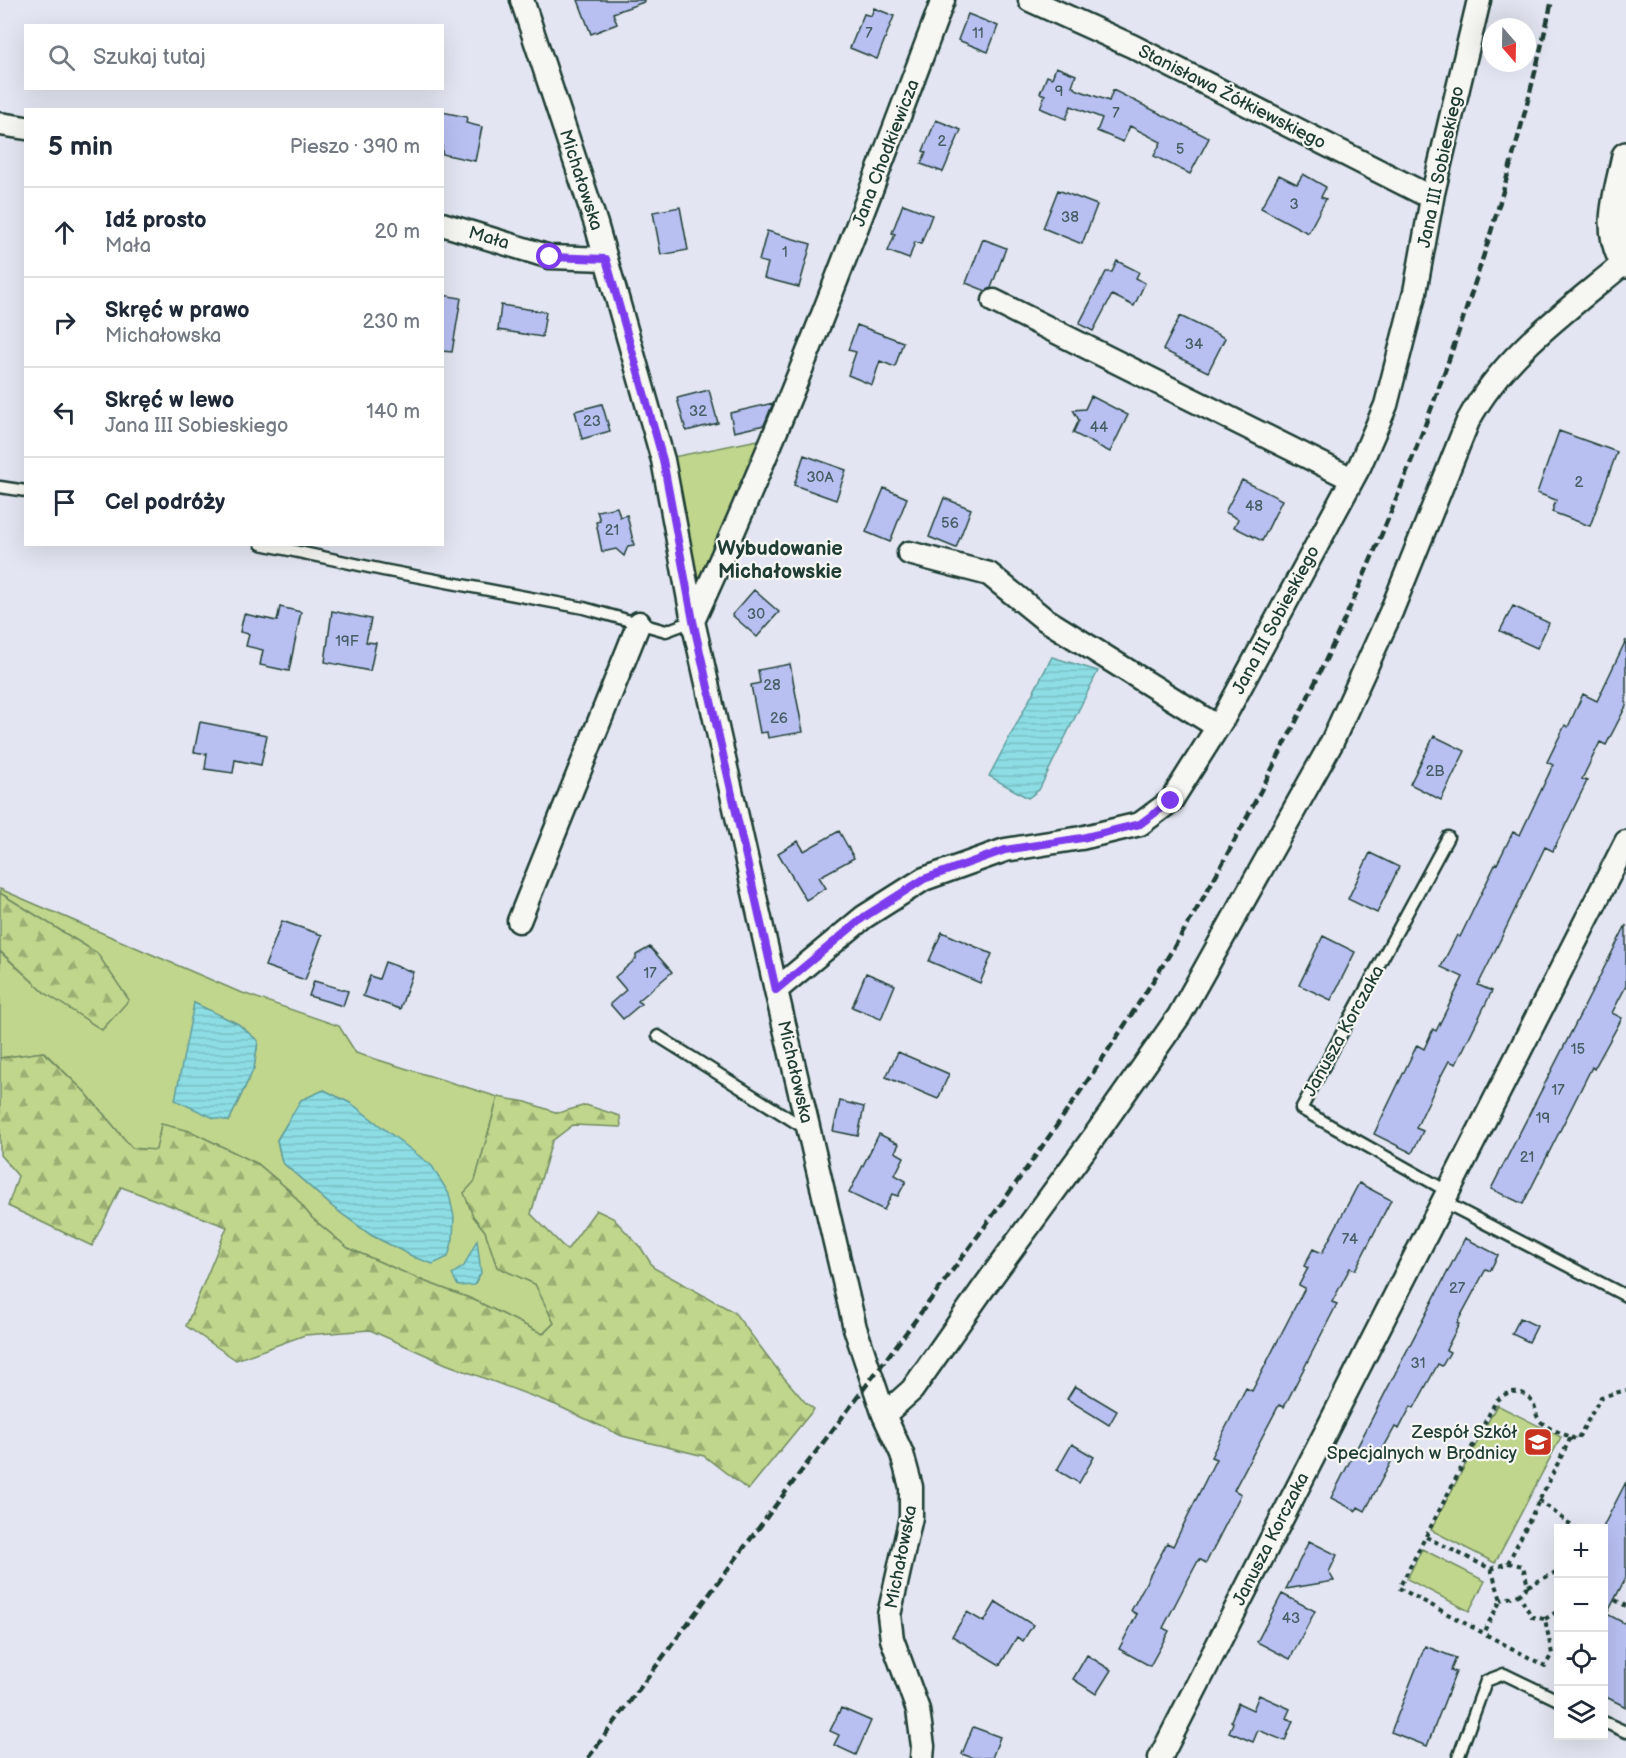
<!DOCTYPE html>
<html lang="pl">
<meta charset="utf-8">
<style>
:root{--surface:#fff;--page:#f6f6f7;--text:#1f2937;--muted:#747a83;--line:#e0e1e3}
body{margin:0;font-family:"Balsamiq Sans",sans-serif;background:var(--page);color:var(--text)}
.controls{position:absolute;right:18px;bottom:18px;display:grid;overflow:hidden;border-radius:0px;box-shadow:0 6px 24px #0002}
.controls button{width:54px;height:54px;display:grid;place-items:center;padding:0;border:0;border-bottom:2px solid var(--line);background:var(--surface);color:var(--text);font:30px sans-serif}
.compass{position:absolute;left:1482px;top:18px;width:54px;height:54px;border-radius:50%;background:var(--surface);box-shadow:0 6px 24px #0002;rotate:160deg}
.stop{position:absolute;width:18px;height:18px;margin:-14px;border:4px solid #7c3aed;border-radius:50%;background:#fff}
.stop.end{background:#7c3aed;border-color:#fff;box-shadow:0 2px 6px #0008}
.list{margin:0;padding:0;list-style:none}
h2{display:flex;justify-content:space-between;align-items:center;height:78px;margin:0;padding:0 24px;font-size:26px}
h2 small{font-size:20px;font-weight:400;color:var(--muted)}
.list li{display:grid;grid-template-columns:39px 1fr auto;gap:18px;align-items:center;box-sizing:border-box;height:90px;padding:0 24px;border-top:2px solid var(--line)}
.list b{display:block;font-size:22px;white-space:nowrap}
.list p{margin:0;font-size:20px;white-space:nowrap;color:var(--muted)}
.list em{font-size:20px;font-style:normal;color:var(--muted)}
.icon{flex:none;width:33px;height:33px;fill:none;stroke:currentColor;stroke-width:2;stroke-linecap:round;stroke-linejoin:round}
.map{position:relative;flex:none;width:1626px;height:1758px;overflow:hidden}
.search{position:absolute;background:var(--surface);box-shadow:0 6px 24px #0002;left:24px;top:24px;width:420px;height:66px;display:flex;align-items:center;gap:15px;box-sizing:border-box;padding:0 21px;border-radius:0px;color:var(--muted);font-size:22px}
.panel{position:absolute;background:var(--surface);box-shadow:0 6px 24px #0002;left:24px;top:108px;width:420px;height:438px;border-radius:0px}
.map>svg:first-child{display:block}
</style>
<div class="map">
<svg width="1626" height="1758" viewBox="0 0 1626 1758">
<defs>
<pattern id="forest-firs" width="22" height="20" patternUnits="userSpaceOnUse" patternTransform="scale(1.5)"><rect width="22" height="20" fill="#c0d68c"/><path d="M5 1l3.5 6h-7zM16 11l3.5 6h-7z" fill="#9baf73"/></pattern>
<pattern id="water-rules" width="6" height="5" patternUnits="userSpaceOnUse" patternTransform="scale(1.5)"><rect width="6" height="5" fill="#8cdde4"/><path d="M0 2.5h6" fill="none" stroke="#78bfc4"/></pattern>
</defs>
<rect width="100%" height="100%" fill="#e3e6f2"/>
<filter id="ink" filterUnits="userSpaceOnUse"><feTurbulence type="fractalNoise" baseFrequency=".0167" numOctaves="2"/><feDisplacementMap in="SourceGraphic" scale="12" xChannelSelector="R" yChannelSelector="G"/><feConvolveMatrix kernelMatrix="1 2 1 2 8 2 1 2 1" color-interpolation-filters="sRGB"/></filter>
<g filter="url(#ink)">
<!-- green -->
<path fill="#c0d68c" stroke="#708a60" stroke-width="1.5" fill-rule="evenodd" d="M 763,439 L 699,588 L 668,458 Z
M 0,889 L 237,991 L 339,1026 L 356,1053 L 498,1097 L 475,1181 L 473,1216 L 485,1231 L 497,1267 L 535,1284 L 554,1323 L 543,1334 L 472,1299 L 426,1282 L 348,1248 L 312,1218 L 290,1191 L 258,1164 L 190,1131 L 156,1151 L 132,1148 L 85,1092 L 44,1052 L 0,1058 L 0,952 L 45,993 L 97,953 L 0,893 ZM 194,1003 L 238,1024 L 258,1041 L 254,1068 L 229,1121 ZM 324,1090 L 352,1104 L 416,1258 L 371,1235 L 334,1208 L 282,1162 L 277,1140 L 301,1100 Z
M 1497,1405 L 1561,1437 L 1495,1563 L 1431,1530 Z
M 1422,1549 L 1485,1581 L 1469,1611 L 1407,1579 Z"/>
<!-- forest -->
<path fill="url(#forest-firs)" stroke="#708a60" stroke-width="1.5" d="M 0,893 L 97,953 L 129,1000 L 102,1030 L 45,993 L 0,951 Z
M 43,1052 L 85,1092 L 132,1148 L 156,1150 L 161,1124 L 190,1131 L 258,1164 L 290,1191 L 312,1218 L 348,1248 L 426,1282 L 472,1299 L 543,1334 L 554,1323 L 535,1284 L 497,1267 L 485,1231 L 473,1216 L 464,1193 L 475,1181 L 498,1097 L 526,1102 L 558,1113 L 586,1105 L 620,1116 L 621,1127 L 573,1125 L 552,1141 L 531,1214 L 567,1250 L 596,1210 L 613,1218 L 641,1248 L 654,1268 L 734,1312 L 781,1374 L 805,1402 L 814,1409 L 748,1490 L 704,1456 L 622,1436 L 556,1405 L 446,1364 L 370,1330 L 305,1335 L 236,1360 L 186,1326 L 227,1227 L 121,1187 L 92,1246 L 8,1206 L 18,1176 L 0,1155 L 0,1058 Z"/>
<!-- water -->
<path fill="url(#water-rules)" stroke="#609d9e" stroke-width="1.5" d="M 1052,657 L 1098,671 L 1039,790 L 1028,798 L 989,776 Z
M 194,1003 L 238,1024 L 258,1041 L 254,1068 L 229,1121 L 214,1118 L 175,1100 Z
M 324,1090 L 352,1104 L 432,1166 L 449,1194 L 454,1217 L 453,1239 L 448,1257 L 433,1264 L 416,1258 L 371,1235 L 334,1208 L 282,1162 L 277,1140 L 301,1100 Z
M 477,1240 L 481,1273 L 474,1285 L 458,1286 L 452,1274 L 464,1266 Z"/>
<!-- building -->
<path fill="#b8c0f2" stroke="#1f3d34" stroke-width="1.5" d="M 578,0 L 644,0 L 644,2 L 613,13 L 617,24 L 591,34 Z
M 874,8 L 894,16 L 877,59 L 850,48 L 864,14 L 871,16 Z
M 968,14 L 998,26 L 988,52 L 958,40 Z
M 1056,67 L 1076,75 L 1072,86 L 1078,90 L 1109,101 L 1113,90 L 1209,138 L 1190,174 L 1154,156 L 1161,142 L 1130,126 L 1123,142 L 1097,131 L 1102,118 L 1071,106 L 1066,119 L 1040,108 L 1045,95 L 1040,93 L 1047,76 L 1052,78 Z
M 442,112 L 467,117 L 466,123 L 482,127 L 475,161 L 442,154 Z
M 936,120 L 961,130 L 943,172 L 921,164 L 926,152 L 923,151 Z
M 1303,174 L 1326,187 L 1321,197 L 1326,199 L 1308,233 L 1261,208 L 1279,175 L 1297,184 Z
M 1058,190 L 1097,205 L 1082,244 L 1043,228 Z
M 903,204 L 932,215 L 921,244 L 915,242 L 909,259 L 888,251 L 895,234 L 892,233 Z
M 680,207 L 688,250 L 661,255 L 653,212 Z
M 767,231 L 811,244 L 799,287 L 764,278 L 768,263 L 759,261 Z
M 983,239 L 1006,248 L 991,288 L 986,291 L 966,283 Z
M 1117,261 L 1139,272 L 1136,278 L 1145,283 L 1134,306 L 1112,295 L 1093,331 L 1079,324 L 1106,272 L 1112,272 Z
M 442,295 L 461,298 L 452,352 L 442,351 Z
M 501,305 L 546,312 L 542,337 L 498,330 Z
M 1180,316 L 1225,338 L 1208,372 L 1163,350 Z
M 857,325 L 903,342 L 895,367 L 880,361 L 872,385 L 848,375 L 856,352 L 848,350 Z
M 709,390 L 718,423 L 686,431 L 677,398 Z
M 1091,396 L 1128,415 L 1110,452 L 1073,433 L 1079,420 L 1073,410 L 1085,409 Z
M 773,403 L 764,425 L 734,432 L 730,413 Z
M 602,404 L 610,431 L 582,439 L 575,411 Z
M 1559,431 L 1617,452 L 1590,526 L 1552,512 L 1556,500 L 1537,493 Z
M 804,455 L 846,470 L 836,500 L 794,485 Z
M 1242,480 L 1282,500 L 1262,541 L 1234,527 L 1238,519 L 1225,512 Z
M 884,488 L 907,498 L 890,542 L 866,532 Z
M 944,498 L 971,509 L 956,548 L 929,537 Z
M 617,507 L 620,517 L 627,515 L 634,545 L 628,546 L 624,556 L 616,549 L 602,552 L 596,522 L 600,521 L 597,511 Z
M 754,590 L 779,612 L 757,637 L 732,615 Z
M 1513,606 L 1549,623 L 1537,648 L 1500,631 Z
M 280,607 L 301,612 L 289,671 L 260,665 L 263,650 L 246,646 L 249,634 L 240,632 L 244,614 L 277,621 Z
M 332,611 L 371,619 L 366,642 L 376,643 L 370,671 L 325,662 Z
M 1626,640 L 1626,706 L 1606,745 L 1600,742 L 1582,779 L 1587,781 L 1553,851 L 1545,847 L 1494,953 L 1478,985 L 1492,991 L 1456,1064 L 1449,1061 L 1441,1076 L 1416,1128 L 1423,1131 L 1412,1153 L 1374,1134 L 1417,1045 L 1424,1049 L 1433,1029 L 1436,1031 L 1463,977 L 1441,967 L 1457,935 L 1460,937 L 1496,863 L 1497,864 L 1513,832 L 1520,835 L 1553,765 L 1547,762 L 1565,725 L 1568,727 L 1583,694 L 1597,701 Z
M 790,664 L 803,732 L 768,738 L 767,732 L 760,733 L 751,685 L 760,683 L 758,670 Z
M 200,722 L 267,735 L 261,765 L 235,760 L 233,773 L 205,769 L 207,754 L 194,752 Z
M 1434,736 L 1465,751 L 1441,800 L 1410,784 Z
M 839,831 L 854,858 L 819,877 L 826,888 L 806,900 L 778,853 L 798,841 L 804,851 Z
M 1370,853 L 1399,867 L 1377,913 L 1348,899 Z
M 282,921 L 322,935 L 305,980 L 265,966 Z
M 1626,925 L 1626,986 L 1612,1013 L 1622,1018 L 1594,1069 L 1592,1067 L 1523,1204 L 1491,1189 Z
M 942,932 L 992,954 L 980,983 L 929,961 Z
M 1323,936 L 1355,952 L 1331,1000 L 1299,985 Z
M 650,947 L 672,972 L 638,1001 L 641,1004 L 623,1019 L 610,1004 L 626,990 L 615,977 L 636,959 L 636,955 Z
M 385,962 L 413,972 L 400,1009 L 363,996 L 370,976 L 379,979 Z
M 866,973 L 895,985 L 881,1019 L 852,1007 Z
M 314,981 L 348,991 L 343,1006 L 309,996 Z
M 898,1052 L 949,1074 L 938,1099 L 886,1077 Z
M 840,1101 L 864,1107 L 858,1136 L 833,1131 Z
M 879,1134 L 899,1144 L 895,1152 L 904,1157 L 895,1175 L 906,1181 L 898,1196 L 892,1194 L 884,1210 L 849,1193 Z
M 1359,1183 L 1391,1200 L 1355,1270 L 1350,1268 L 1332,1302 L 1337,1304 L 1284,1407 L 1279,1405 L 1234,1490 L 1241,1494 L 1206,1563 L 1199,1559 L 1181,1593 L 1163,1628 L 1169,1631 L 1150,1666 L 1119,1649 L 1137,1614 L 1131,1611 L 1167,1543 L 1173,1546 L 1216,1459 L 1211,1457 L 1220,1439 L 1246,1388 L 1252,1391 L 1296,1305 L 1305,1288 L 1299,1285 L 1308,1268 L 1304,1266 L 1313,1249 L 1322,1253 Z
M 1465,1238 L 1498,1255 L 1490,1271 L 1486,1269 L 1457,1323 L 1459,1324 L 1446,1350 L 1450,1352 L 1442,1366 L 1438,1364 L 1414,1408 L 1411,1406 L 1399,1429 L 1395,1427 L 1379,1456 L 1391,1462 L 1365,1511 L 1358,1507 L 1356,1511 L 1331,1498 Z
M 1520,1318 L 1537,1326 L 1529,1342 L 1512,1334 Z
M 1075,1386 L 1117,1411 L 1109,1425 L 1067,1399 Z
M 1072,1444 L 1094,1457 L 1079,1483 L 1057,1470 Z
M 1626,1482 L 1626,1577 L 1607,1614 L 1626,1624 L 1626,1707 L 1604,1696 L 1604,1525 Z
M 1309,1541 L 1337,1555 L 1329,1572 L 1334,1581 L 1286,1589 Z
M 1282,1594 L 1315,1611 L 1290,1659 L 1257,1642 Z
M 996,1602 L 1033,1625 L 1023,1641 L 1017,1637 L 1000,1665 L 952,1636 L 967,1612 L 984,1622 Z
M 1425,1646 L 1456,1658 L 1451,1670 L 1456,1672 L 1427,1746 L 1391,1732 Z
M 1087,1655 L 1111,1670 L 1096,1694 L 1073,1679 Z
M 1259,1695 L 1290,1709 L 1286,1718 L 1293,1721 L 1285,1741 L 1258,1730 L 1253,1742 L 1229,1732 L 1233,1723 L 1231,1721 L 1238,1703 L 1253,1710 Z
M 841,1708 L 871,1721 L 856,1755 L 834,1745 L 839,1735 L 830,1731 Z
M 973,1727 L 1000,1737 L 992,1758 L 973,1758 L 962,1754 Z"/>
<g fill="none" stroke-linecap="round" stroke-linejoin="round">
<!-- service casing -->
<g stroke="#1f3d34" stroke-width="15">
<path id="service" d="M 0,487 L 26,491
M 261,544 L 383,570 L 584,608 L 666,631 L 693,621
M 658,1036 L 806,1129
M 1447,1191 L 1301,1109 L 1448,837
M 1442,1201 L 1626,1296
M 1604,1722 L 1626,1732
M 1458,1758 L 1486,1681 L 1504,1674 L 1558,1700"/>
</g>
<!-- minor casing -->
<g stroke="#1f3d34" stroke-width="27">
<path id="minor" d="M 522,0 L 596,224 L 663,460 L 693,621 L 776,990 L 855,1328 L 884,1415 L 902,1454 L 911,1487 L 911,1517 L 889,1615 L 892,1639 L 918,1710 L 923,1746 L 922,1758
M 1030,0 L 1132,46 L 1432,198
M 0,124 L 26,128
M 442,224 L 550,257 L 606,259
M 994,301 L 1352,479
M 909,553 L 989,574 L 1043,618 L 1218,727
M 693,621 C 787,418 864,209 943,0
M 519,921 L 639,623
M 776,990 L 864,917 L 924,879 L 1005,850 L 1081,838 L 1140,824 L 1171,801 L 1224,717 L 1360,465 L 1386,405 L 1415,292 L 1433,193 L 1479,0
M 884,1415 L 912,1390 L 982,1290 L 1096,1134 L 1179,1016 L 1331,744 L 1391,612 L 1468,421 C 1503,355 1568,310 1624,263
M 1160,1758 L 1626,842"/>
</g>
<!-- tertiary casing -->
<g stroke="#1f3d34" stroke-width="32">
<path id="tertiary" d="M 1626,156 C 1619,191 1603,232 1626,264"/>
</g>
<!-- path -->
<path stroke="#1f3d34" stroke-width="4" stroke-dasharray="4.5 4.5" stroke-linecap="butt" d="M 1571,1437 L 1577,1440 L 1601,1397 L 1626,1390
M 1539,1500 L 1575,1528
M 1426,1537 L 1491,1569 L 1501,1600 L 1483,1633
M 1508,1563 L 1523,1566 L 1528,1586 L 1519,1595
M 1491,1569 L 1508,1563 L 1571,1437 C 1561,1433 1544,1428 1538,1418 C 1536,1415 1536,1409 1534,1405 C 1525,1387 1508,1389 1496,1401 L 1399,1588 L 1545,1666 L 1552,1654 L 1545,1619 L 1532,1617 L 1519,1595 L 1501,1600
M 1528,1586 L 1558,1571
M 1615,1600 L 1626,1606
M 1545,1619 L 1558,1611 L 1558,1607"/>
<!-- service -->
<use href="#service" stroke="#f6f6f2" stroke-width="10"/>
<!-- minor -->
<use href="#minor" stroke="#f6f6f2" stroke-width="22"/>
<!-- tertiary -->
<use href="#tertiary" stroke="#f6f6f2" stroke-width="27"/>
<!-- rail -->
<path stroke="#1f3d34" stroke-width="4.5" stroke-dasharray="9 4.5" stroke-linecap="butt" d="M 588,1758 C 667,1652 745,1545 825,1440 C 952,1272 1080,1104 1188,924 C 1219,872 1247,817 1275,763 C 1399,522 1493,265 1552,0"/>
</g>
</g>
<g fill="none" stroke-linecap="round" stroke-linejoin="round" filter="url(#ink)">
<!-- route -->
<path stroke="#7c3aed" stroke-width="8" d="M 550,257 L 606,259 L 663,460 L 693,621 L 776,990 L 864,917 L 924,879 L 1005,850 L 1082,838 L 1140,824 L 1171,801"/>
</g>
<!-- icons -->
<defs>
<g id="school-square" transform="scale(1.5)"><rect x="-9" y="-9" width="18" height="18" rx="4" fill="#c8321e" stroke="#f6f6f2"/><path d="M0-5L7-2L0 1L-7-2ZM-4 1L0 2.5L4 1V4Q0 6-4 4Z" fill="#fff"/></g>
</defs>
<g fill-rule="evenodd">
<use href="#school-square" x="1538" y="1442"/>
</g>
<g text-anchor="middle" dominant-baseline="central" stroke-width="4.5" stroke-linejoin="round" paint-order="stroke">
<!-- number labels -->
<g font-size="15" fill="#455e64">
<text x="869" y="33">7</text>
<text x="978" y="33">11</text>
<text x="1059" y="91">9</text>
<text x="1116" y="113">7</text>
<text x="942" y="141">2</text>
<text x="1180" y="149">5</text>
<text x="1294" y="204">3</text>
<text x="1070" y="217">38</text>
<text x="785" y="252">1</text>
<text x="1194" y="344">34</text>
<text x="698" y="411">32</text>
<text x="592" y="421">23</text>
<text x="1099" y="427">44</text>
<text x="820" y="477">30A</text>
<text x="1579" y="482">2</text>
<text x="1254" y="506">48</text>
<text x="950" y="523">56</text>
<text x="612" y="530">21</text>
<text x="756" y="614">30</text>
<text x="347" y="641">19F</text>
<text x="772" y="685">28</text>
<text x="779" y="718">26</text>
<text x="1435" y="771">2B</text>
<text x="650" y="973">17</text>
<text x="1578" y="1049">15</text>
<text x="1558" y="1090">17</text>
<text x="1543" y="1118">19</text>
<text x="1527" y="1157">21</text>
<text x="1350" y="1239">74</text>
<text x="1457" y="1288">27</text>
<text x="1418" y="1363">31</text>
<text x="1291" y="1618">43</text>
</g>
<!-- street labels -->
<g font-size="18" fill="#1f3d34" stroke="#f6f6f2">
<text transform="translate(1232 97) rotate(27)">Stanisława Żółkiewskiego</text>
<text transform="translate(886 153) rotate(-69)">Jana Chodkiewicza</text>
<text transform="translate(1441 167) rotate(-78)">Jana III Sobieskiego</text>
<text transform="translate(581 180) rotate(72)">Michałowska</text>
<text transform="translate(489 238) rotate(16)">Mała</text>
<text transform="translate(1276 620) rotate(-62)">Jana III Sobieskiego</text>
<text transform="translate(1344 1031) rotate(-61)">Janusza Korczaka</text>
<text transform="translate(795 1072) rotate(77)">Michałowska</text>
<text transform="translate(1271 1539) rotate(-63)">Janusza Korczaka</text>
<text transform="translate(901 1557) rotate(-79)">Michałowska</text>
</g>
<!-- poi labels -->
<g font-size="18" fill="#1f3d34" stroke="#f6f6f2" text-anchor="end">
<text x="1517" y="1432">Zespół Szkół<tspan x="1517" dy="21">Specjalnych w Brodnicy</tspan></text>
</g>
<!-- neighbourhood labels -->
<g font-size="20" font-weight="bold" fill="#1f3d34" stroke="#f6f6f2">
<text x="780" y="549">Wybudowanie<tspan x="780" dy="23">Michałowskie</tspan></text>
</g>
</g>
</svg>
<div class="controls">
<button>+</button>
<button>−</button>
<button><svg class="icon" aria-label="locate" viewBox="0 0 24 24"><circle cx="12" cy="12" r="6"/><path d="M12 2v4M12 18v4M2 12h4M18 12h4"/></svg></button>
<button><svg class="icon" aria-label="layers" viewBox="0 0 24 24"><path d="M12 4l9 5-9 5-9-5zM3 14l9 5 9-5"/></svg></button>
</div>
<svg class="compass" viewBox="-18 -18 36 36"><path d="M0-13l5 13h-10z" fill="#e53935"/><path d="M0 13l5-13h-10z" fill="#747a83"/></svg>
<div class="stop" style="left:550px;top:257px"></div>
<div class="stop end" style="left:1171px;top:801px"></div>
<div class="search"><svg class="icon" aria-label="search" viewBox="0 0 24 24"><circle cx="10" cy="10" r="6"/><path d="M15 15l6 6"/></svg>Szukaj tutaj</div>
<section class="panel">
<h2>5 min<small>Pieszo · 390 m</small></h2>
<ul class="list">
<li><svg class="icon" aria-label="ahead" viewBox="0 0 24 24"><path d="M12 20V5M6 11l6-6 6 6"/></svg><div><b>Idź prosto</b><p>Mała</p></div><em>20 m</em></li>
<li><svg class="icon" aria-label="right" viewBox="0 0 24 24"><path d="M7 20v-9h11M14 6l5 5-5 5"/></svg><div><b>Skręć w prawo</b><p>Michałowska</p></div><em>230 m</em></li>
<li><svg class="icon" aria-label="left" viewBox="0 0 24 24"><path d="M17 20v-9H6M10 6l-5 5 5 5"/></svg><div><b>Skręć w lewo</b><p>Jana III Sobieskiego</p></div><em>140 m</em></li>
<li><svg class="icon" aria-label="arrive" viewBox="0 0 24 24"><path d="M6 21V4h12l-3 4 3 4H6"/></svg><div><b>Cel podróży</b></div></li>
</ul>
</section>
</div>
